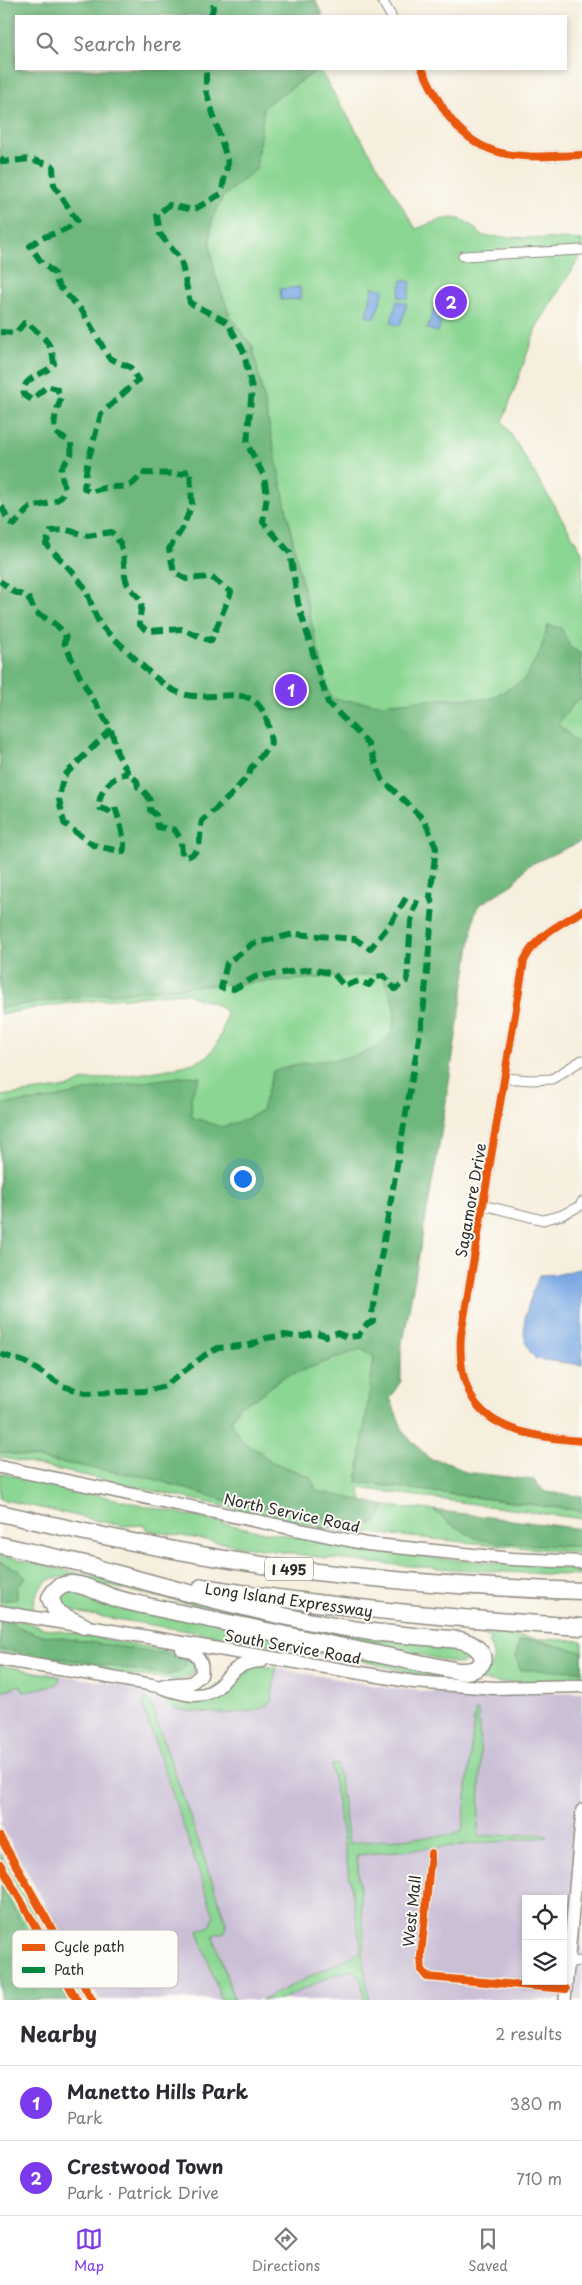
<!DOCTYPE html>
<meta charset="utf-8">
<style>
:root{--surface:#fff;--page:#f7f7f7;--text:#2b2b33;--muted:#7c7c81;--line:#e1e1e2;--accent:#7c3aed}
body{margin:0;font-family:"Playpen Sans",sans-serif;background:var(--page);color:var(--text)}
.controls{position:absolute;right:15px;bottom:15px;display:grid;overflow:hidden;border-radius:0px;box-shadow:0 2px 8px #0003}
.controls button{width:45px;height:45px;display:grid;place-items:center;padding:0;border:0;border-bottom:1px solid var(--line);background:var(--surface);color:var(--text);font:25px sans-serif}
.you{position:absolute;left:242px;top:1178px;width:18px;height:18px;margin:-12px;border:4px solid #fff;border-radius:50%;background:#1a73e8;box-shadow:0 0 0 8px #1a73e833}
.badge{display:grid;place-items:center;width:32px;height:32px;border-radius:50%;background:var(--accent);color:#fff;font-size:16px;font-weight:700}
.pin{position:absolute;translate:-50% -50%;border:2px solid #fff;box-shadow:0 1px 5px #0006}
.list{margin:0;padding:0;list-style:none}
h2{display:flex;justify-content:space-between;align-items:center;height:65px;margin:0;padding:0 20px;font-size:21px}
h2 small{font-size:16px;font-weight:400;color:var(--muted)}
.list li{display:grid;grid-template-columns:32px 1fr auto;gap:15px;align-items:center;box-sizing:border-box;height:75px;padding:0 20px;border-top:1px solid var(--line)}
.list b{display:block;font-size:19px;white-space:nowrap}
.list p{margin:0;font-size:16px;white-space:nowrap;color:var(--muted)}
.list em{font-size:16px;font-style:normal;color:var(--muted)}
.icon{flex:none;width:28px;height:28px;fill:none;stroke:currentColor;stroke-width:2;stroke-linecap:round;stroke-linejoin:round}
.map{position:relative;flex:none;width:582px;height:2000px;overflow:hidden}
.search{position:absolute;background:var(--surface);box-shadow:0 2px 8px #0003;left:15px;right:15px;top:15px;height:55px;display:flex;align-items:center;gap:12px;box-sizing:border-box;padding:0 18px;border-radius:0px;color:var(--muted);font-size:19px}
.sheet{height:215px;background:var(--surface)}
nav{display:flex;justify-content:space-around;align-items:center;box-sizing:border-box;height:70px;border-top:1px solid var(--line);background:var(--surface);font-size:14px;color:var(--muted)}
nav a{display:grid;justify-items:center;gap:2px}
nav .on{color:var(--accent)}
.map>svg:first-child{display:block}
</style>
<div class="map">
<svg width="582" height="2000" viewBox="0 0 582 2000">
<rect width="100%" height="100%" fill="#fdfcf7"/>
<filter id="ink" filterUnits="userSpaceOnUse"><feTurbulence type="fractalNoise" baseFrequency=".02" numOctaves="2"/><feDisplacementMap in="SourceGraphic" scale="10" xChannelSelector="R" yChannelSelector="G"/><feConvolveMatrix kernelMatrix="1 2 1 2 8 2 1 2 1" color-interpolation-filters="sRGB"/></filter>
<filter id="wash" filterUnits="userSpaceOnUse"><feTurbulence type="fractalNoise" baseFrequency=".0096" numOctaves="4" result="noise"/><feDisplacementMap in="SourceGraphic" scale="20" xChannelSelector="R" yChannelSelector="G"/><feGaussianBlur stdDeviation="1.12" result="paint"/><feColorMatrix in="noise" values="0 0 0 0 0 0 0 0 0 0 0 0 0 0 0 0 0 1.4 0 .05"/><feComposite in="paint" operator="in"/></filter>
<g filter="url(#wash)">
<rect width="100%" height="100%" fill="#f7efde"/>
<!-- industrial -->
<path fill="#cbbfd6" fill-rule="evenodd" d="M 0,1665 L 200,1698 L 258,1665 L 383,1687 L 460,1695 L 582,1692 L 582,2000 L 99,2000 L 0,1824 ZM 526,1899 L 563,1899 L 563,1981 L 526,1981 Z"/>
<!-- green -->
<path fill="#8bd693" stroke="#5b805f" d="M 0,0 L 16,16 L 16,69 L 293,87 L 319,69 L 416,229 C 445,218 459,209 482,236 L 582,240 L 582,254 L 537,326 L 503,421 L 582,552 L 582,828 L 455,881 L 357,1482 L 582,1511 L 582,1519 L 359,1488 L 370,1524 L 376,1523 L 386,1506 L 433,1510 L 449,1523 L 582,1547 L 582,1553 L 369,1533 L 368,1535 L 314,1526 L 0,1457 L 0,1096 L 69,1087 L 81,1081 C 108,1077 186,1071 206,1057 C 217,1049 226,1024 226,1012 C 214,1000 200,1001 185,993 L 68,1003 L 0,1014 Z
M 0,1473 L 258,1531 L 441,1559 L 582,1568 L 582,1576 C 509,1572 436,1569 363,1562 C 290,1555 218,1542 146,1530 L 145,1525 L 122,1526 L 0,1499 Z
M 0,1555 L 305,1625 L 459,1644 L 474,1652 L 474,1659 L 459,1664 L 372,1643 L 67,1577 C 62,1578 55,1577 51,1579 C 39,1583 34,1600 33,1611 L 0,1605 Z
M 65,1588 L 467,1676 C 490,1676 499,1665 489,1643 L 492,1639 L 482,1634 L 482,1630 L 528,1638 L 582,1641 L 582,1681 L 501,1683 L 446,1678 L 414,1674 L 355,1659 L 110,1618 C 93,1615 69,1614 59,1600 L 60,1594 Z
M 0,1618 L 22,1621 L 43,1628 L 186,1654 L 194,1662 L 195,1672 L 190,1676 L 178,1680 L 131,1675 L 0,1652 Z
M 0,1665 L 60,1677 L 58,1684 L 23,1692 L 20,1685 L 0,1692 Z
M 258,1665 L 276,1668 L 271,1701 C 262,1718 199,1713 181,1710 C 172,1708 164,1704 159,1696 L 159,1693 L 200,1698 L 233,1675 Z
M 144,1699 L 150,1701 L 226,1922 L 225,1932 L 213,1935 L 234,2000 L 221,2000 L 198,1931 L 211,1925 L 214,1916 L 144,1710 Z
M 475,1711 L 478,1711 L 481,1764 L 478,1836 L 545,1834 L 547,1837 L 357,1855 L 365,1948 L 362,1952 L 369,2000 L 364,2000 L 361,1978 L 353,1970 L 327,1978 L 281,2000 L 262,2000 L 358,1953 L 361,1946 L 331,1765 L 337,1764 L 349,1843 L 452,1835 L 460,1832 L 463,1827 Z
M 0,1853 L 83,2000 L 0,2000 Z"/>
<!-- forest -->
<path fill="#70b77d" stroke="#4e7154" d="M 0,0 L 315,0 L 323,15 L 16,16 L 16,69 L 319,69 L 264,106 L 256,169 L 223,197 L 212,219 L 210,245 L 215,274 L 230,316 L 253,347 L 298,565 L 327,687 L 332,699 L 380,704 L 437,699 L 489,699 L 523,681 L 540,652 L 548,625 L 561,628 L 570,647 L 582,655 L 582,699 L 578,699 L 558,724 L 582,746 L 582,841 L 527,866 L 514,883 L 481,904 L 475,913 L 440,1140 L 404,1337 L 401,1341 L 401,1381 L 390,1398 L 404,1433 L 430,1459 L 451,1463 L 465,1472 L 534,1480 L 545,1492 L 582,1496 L 582,1511 L 357,1482 L 374,1357 L 361,1349 L 282,1378 L 257,1398 L 239,1406 L 231,1421 L 241,1441 L 262,1453 L 268,1460 L 310,1477 L 317,1491 L 386,1506 L 376,1523 L 332,1521 L 301,1510 L 285,1511 L 230,1502 L 150,1478 L 0,1452 L 0,1104 L 45,1100 L 99,1088 L 187,1076 L 200,1077 L 191,1097 L 192,1117 L 221,1127 L 244,1120 L 262,1110 L 273,1071 C 281,1069 290,1065 299,1064 C 314,1061 329,1061 344,1058 C 399,1047 405,1020 381,974 C 254,983 126,988 0,1008 Z
M 433,1510 L 582,1529 L 582,1547 L 505,1543 L 477,1539 L 449,1523 Z
M 0,1562 L 18,1570 L 26,1578 L 17,1587 L 17,1599 L 0,1601 Z
M 0,1621 L 8,1622 L 36,1634 L 187,1657 L 186,1666 L 179,1672 L 167,1675 L 0,1649 Z
M 536,1640 L 582,1652 L 582,1671 L 520,1670 L 516,1656 L 519,1641 Z
M 0,1885 L 68,2000 L 0,2000 Z"/>
<!-- water -->
<path fill="#7aa9e4" stroke="#526a88" d="M 402,280 L 411,282 L 408,299 L 398,297 Z
M 300,287 L 301,299 L 281,300 L 280,289 Z
M 373,287 L 384,290 L 375,318 L 366,316 Z
M 397,301 L 407,304 L 400,326 L 391,323 Z
M 435,304 L 446,307 L 438,332 L 427,329 Z
M 582,1268 L 582,1365 L 536,1359 C 512,1334 530,1303 539,1275 L 560,1274 Z"/>
</g>
<g filter="url(#ink)">
<g fill="none" stroke-linecap="round" stroke-linejoin="round">
<!-- minor casing -->
<g stroke="#918d84" stroke-width="11">
<path id="minor" d="M 382,0 L 391,16
M 422,69 C 431,86 440,107 453,122 C 489,165 532,156 582,155
M 463,256 L 582,250
M 582,911 C 558,926 536,935 524,961 L 461,1335 C 455,1422 508,1435 582,1441
M 504,1078 L 531,1080 L 552,1079 L 582,1060
M 483,1205 L 543,1220 L 562,1215 L 580,1206 L 582,1202
M 0,1837 L 92,2000
M 431,1853 L 421,1956 L 422,1971 L 427,1977 L 566,1989
M 568,1962 L 582,1961"/>
</g>
<!-- tertiary casing -->
<g stroke="#918d84" stroke-width="14">
<path id="tertiary" d="M 565,2000 L 582,1810"/>
</g>
<!-- secondary casing -->
<g stroke="#918d84" stroke-width="15">
<path id="secondary" d="M 0,1467 L 367,1544 L 512,1559 L 582,1562
M 0,1612 L 414,1682 L 494,1688 L 582,1686
M 0,1659 C 50,1668 101,1675 152,1685 C 169,1688 186,1698 204,1694 C 228,1689 224,1663 262,1661
M 164,1685 L 191,1683 L 201,1675 C 204,1660 196,1652 182,1649"/>
</g>
<!-- motorway casing -->
<g stroke="#918d84" stroke-width="19">
<path id="motorway" d="M 0,1513 C 96,1535 193,1556 291,1569 C 387,1581 485,1588 582,1591
M 0,1545 L 94,1566
M 202,1587 C 328,1607 454,1619 582,1627
M 84,1626 L 57,1613 L 50,1598 C 64,1571 91,1590 112,1597 C 123,1601 135,1603 147,1606 L 458,1671 C 492,1673 489,1647 460,1640 C 428,1637 397,1635 365,1631 C 270,1617 177,1590 85,1565"/>
</g>
<!-- minor -->
<use href="#minor" stroke="#fff" stroke-width="9"/>
<!-- tertiary -->
<use href="#tertiary" stroke="#fff" stroke-width="11"/>
<!-- secondary -->
<use href="#secondary" stroke="#fff" stroke-width="12"/>
<!-- motorway -->
<use href="#motorway" stroke="#fff" stroke-width="16"/>
<!-- quiet -->
<path stroke="#00873e" stroke-width="6" stroke-dasharray="12 6" stroke-linecap="butt" d="M 211,16 L 215,0
M 0,158 L 3,162 L 30,159 L 53,166 L 54,185 L 77,221 C 63,235 46,232 30,246 L 42,263 L 54,273 L 58,285 L 83,312 L 109,358 L 130,367 L 138,380 L 101,414 L 87,465 L 84,488 L 90,492 C 96,490 103,488 110,487 C 126,486 131,490 141,473 L 181,474 L 190,470 L 192,505 L 182,529 L 169,549 L 174,572 L 186,579 L 211,577 L 231,592 L 211,641 L 182,629 L 147,631 L 139,624 L 142,601 C 138,596 132,591 128,585 C 120,571 130,547 111,532 L 88,536 L 67,530 L 51,531 L 46,544 C 59,558 73,571 84,587 C 91,599 93,614 101,625 C 106,632 114,638 120,644 C 136,659 150,675 168,687 C 210,716 264,661 271,744 L 251,768 L 249,775 L 230,796 L 202,821 C 198,834 205,852 186,857 L 182,855 L 181,840 L 175,830 L 158,827 L 156,815 L 150,810 C 152,798 147,794 138,787 L 137,781 L 129,774 L 117,753 L 111,729 L 81,679 L 64,642 L 66,639 C 63,626 47,619 36,613 L 28,597 L 14,592 L 0,581
M 0,332 L 16,333 L 24,323 L 28,323 C 44,339 51,339 54,364 C 44,376 20,377 24,395 L 32,400 L 47,386 L 57,389 L 61,397 C 59,406 50,425 57,434 C 61,438 67,438 71,443 C 71,446 72,451 71,455 C 68,461 62,463 61,471 C 61,477 64,482 64,487 C 64,505 42,504 30,507 L 14,525 L 9,522 L 0,503
M 111,729 L 63,777 L 59,799 L 64,823 L 93,845 L 123,852 C 127,843 118,817 115,807 L 111,807 L 108,811 L 100,808 C 95,794 115,772 129,774
M 406,898 L 390,924 L 370,949 L 355,939 L 294,934 L 252,944 L 227,963 L 221,988 L 234,989 L 255,977 L 311,969 L 334,974 L 344,986 L 359,981 L 369,985 L 375,977 L 384,976 L 395,989 L 407,981 L 411,921 L 417,900
M 0,1354 L 25,1362 L 63,1386 L 85,1393 L 147,1391 L 165,1386 L 205,1355 L 218,1348 L 250,1345 L 267,1338 L 285,1335 L 298,1337 L 317,1333 L 326,1336 L 337,1333 L 347,1337 L 358,1336 L 366,1325 L 373,1321 L 372,1314 L 374,1298 L 423,1015 L 433,905 L 430,897 L 436,848 L 425,821 L 382,779 L 368,743 L 328,703 L 298,603 L 290,553 L 263,522 L 267,496 L 264,476 L 247,444 L 252,388 L 243,350 L 227,322 L 190,303 L 181,260 L 160,234 L 157,215 L 169,205 L 193,210 L 221,194 L 228,162 L 206,91 L 206,69"/>
<!-- cycleway casing -->
<g stroke="#fdfcf7" stroke-width="11">
<path id="cycleway" d="M 422,69 C 431,86 440,107 453,122 C 489,165 532,156 582,155
M 582,911 C 558,926 536,935 524,961 L 461,1335 C 455,1422 508,1435 582,1441
M 0,1837 L 92,2000
M 431,1853 L 421,1956 L 422,1971 L 427,1977 L 566,1989
M 0,1864 L 77,2000"/>
</g>
<!-- cycleway -->
<use href="#cycleway" stroke="#e8590c" stroke-width="8"/>
</g>
</g>
<g text-anchor="middle" dominant-baseline="central" stroke-width="4" stroke-linejoin="round" paint-order="stroke">
<!-- shield labels -->
<rect fill="#fdfcf7" stroke="#6a6a68" stroke-width="1" x="265" y="1557.5" width="48" height="23" rx="4"/>
<g font-size="14" font-weight="bold" fill="#2b2b2b">
<text x="289" y="1569">I 495</text>
</g>
<!-- street labels -->
<g font-size="15" fill="#2b2b2b" stroke="#fdfcf7">
<text transform="translate(470 1200) rotate(-80)">Sagamore Drive</text>
<text transform="translate(292 1512) rotate(12)">North Service Road</text>
<text transform="translate(289 1599) rotate(8)">Long Island Expressway</text>
<text transform="translate(293 1646) rotate(10)">South Service Road</text>
<text transform="translate(411 1911) rotate(-84)">West Mall</text>
</g>
</g>
<!-- legend -->
<rect x="12" y="1930" width="166" height="58" rx="8" fill="#fdfcf7" stroke="#bebdba" stroke-width="1"/>
<rect x="22" y="1944" width="23" height="7" fill="#e8590c"/>
<rect x="22" y="1967" width="23" height="6" fill="#00873e"/>
<g font-size="14" fill="#2b2b2b">
<text x="54" y="1952">Cycle path</text>
<text x="54" y="1975">Path</text>
</g>
</svg>
<div class="controls">
<button><svg class="icon" aria-label="locate" viewBox="0 0 24 24"><circle cx="12" cy="12" r="6"/><path d="M12 2v4M12 18v4M2 12h4M18 12h4"/></svg></button>
<button><svg class="icon" aria-label="layers" viewBox="0 0 24 24"><path d="M12 4l9 5-9 5-9-5zM3 14l9 5 9-5"/></svg></button>
</div>
<div class="you"></div>
<div class="pin badge" style="left:291px;top:690px">1</div>
<div class="pin badge" style="left:451px;top:302px">2</div>
<div class="search"><svg class="icon" aria-label="search" viewBox="0 0 24 24"><circle cx="10" cy="10" r="6"/><path d="M15 15l6 6"/></svg>Search here</div>
</div>
<section class="sheet">
<h2>Nearby<small>2 results</small></h2>
<ul class="list">
<li><span class="badge">1</span><div><b>Manetto Hills Park</b><p>Park</p></div><em>380 m</em></li>
<li><span class="badge">2</span><div><b>Crestwood Town</b><p>Park · Patrick Drive</p></div><em>710 m</em></li>
</ul>
</section>
<nav>
<a class="on"><svg class="icon" aria-label="map" viewBox="0 0 24 24"><path d="M3 6l6-2 6 2 6-2v14l-6 2-6-2-6 2zM9 4v14M15 6v14"/></svg>Map</a>
<a><svg class="icon" aria-label="directions" viewBox="0 0 24 24"><path d="M12 3l9 9-9 9-9-9zM9 14v-3h6M13 9l2 2-2 2"/></svg>Directions</a>
<a><svg class="icon" aria-label="saved" viewBox="0 0 24 24"><path d="M7 4h10v16l-5-4-5 4z"/></svg>Saved</a>
</nav>
